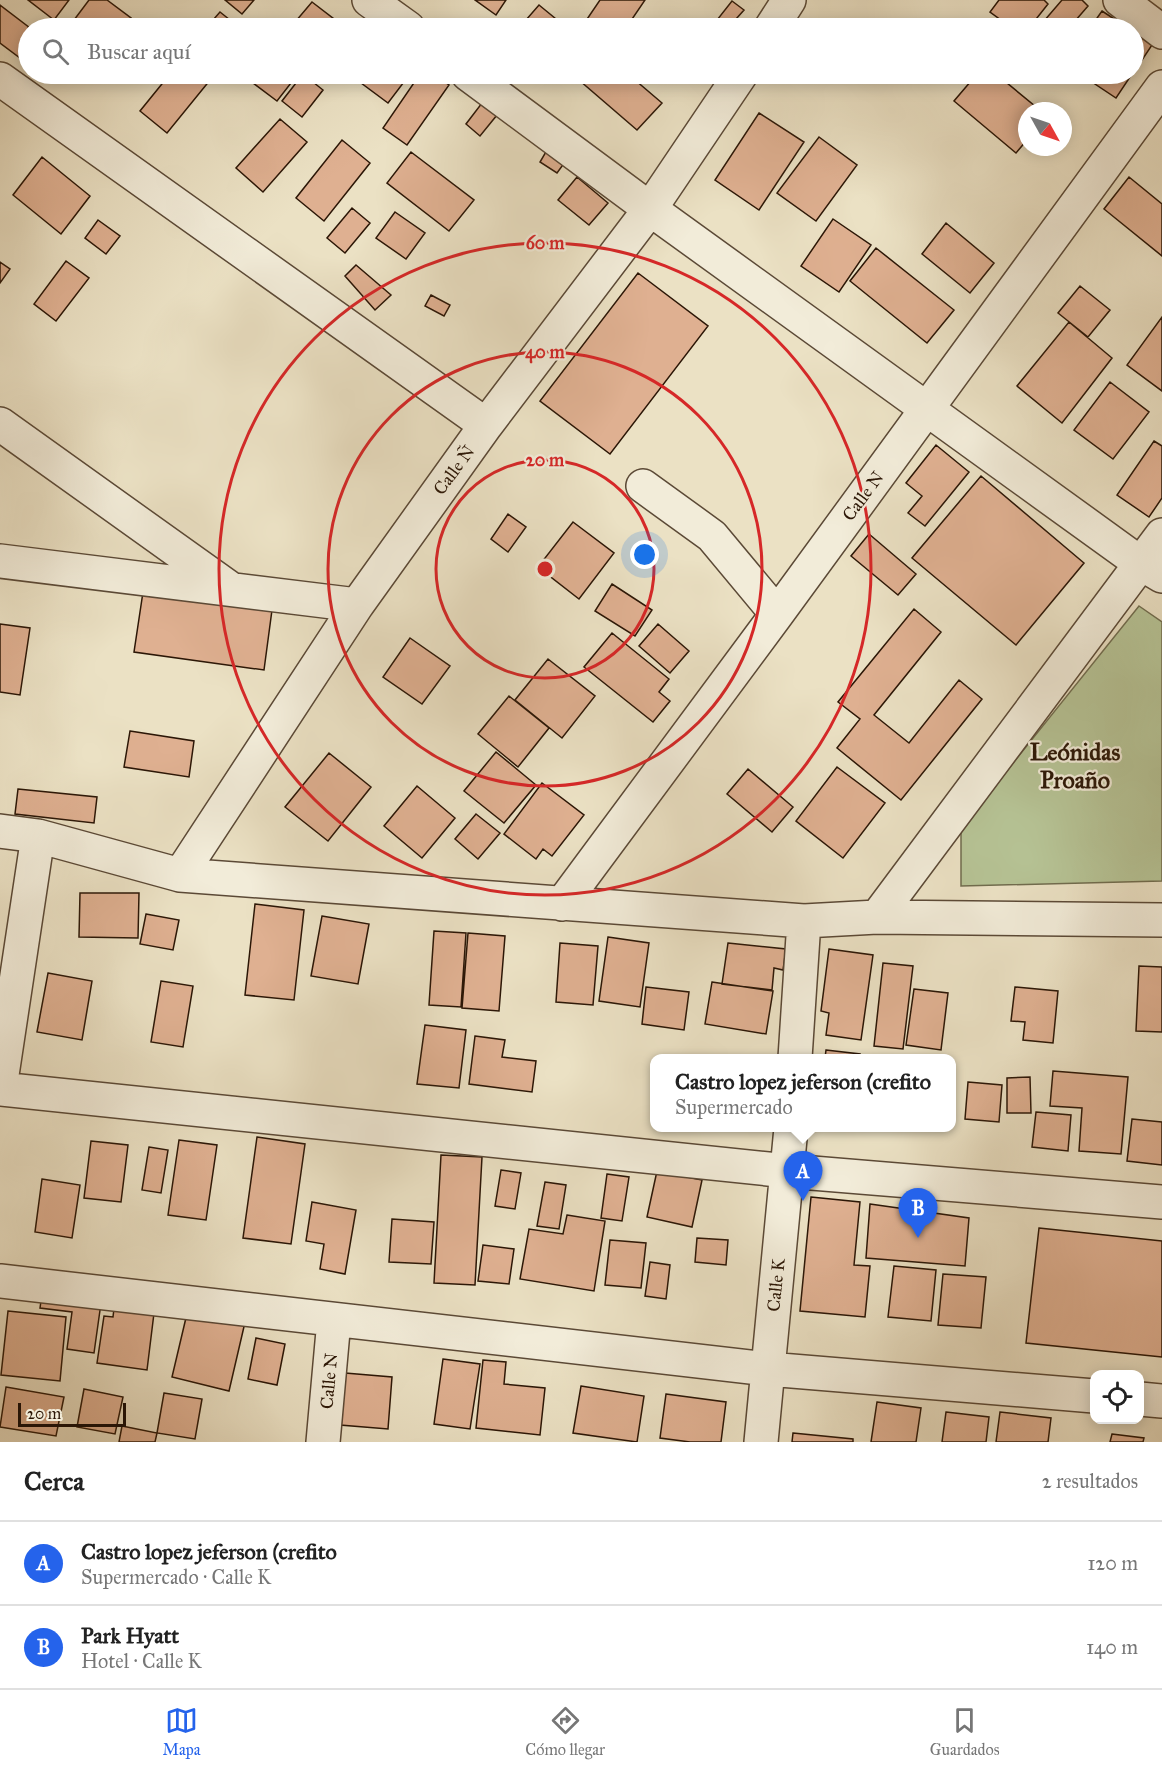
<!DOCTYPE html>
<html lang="es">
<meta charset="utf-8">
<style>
:root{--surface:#fff;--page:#f6f6f6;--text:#222;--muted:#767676;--line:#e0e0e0;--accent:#2563eb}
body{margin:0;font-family:"IM FELL Great Primer",serif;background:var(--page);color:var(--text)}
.controls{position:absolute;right:18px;bottom:18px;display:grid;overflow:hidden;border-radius:12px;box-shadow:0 3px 15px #0003}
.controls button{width:54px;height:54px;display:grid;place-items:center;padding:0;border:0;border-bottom:2px solid var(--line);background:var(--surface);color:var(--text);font:30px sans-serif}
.compass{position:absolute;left:1018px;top:102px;width:54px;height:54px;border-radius:50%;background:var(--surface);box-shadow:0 3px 15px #0003;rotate:130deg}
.scale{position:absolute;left:18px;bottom:15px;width:108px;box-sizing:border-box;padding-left:6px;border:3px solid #2b1606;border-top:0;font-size:16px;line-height:21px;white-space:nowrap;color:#2b1606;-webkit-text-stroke:4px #f2ecd9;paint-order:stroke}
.you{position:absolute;left:645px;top:555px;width:21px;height:21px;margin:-15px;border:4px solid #fff;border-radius:50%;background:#1a73e8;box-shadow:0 0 0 9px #1a73e833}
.badge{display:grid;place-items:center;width:39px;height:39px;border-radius:50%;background:var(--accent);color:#fff;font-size:20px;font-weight:700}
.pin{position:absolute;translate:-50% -50px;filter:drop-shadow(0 2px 3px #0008)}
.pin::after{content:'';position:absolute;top:32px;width:21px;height:18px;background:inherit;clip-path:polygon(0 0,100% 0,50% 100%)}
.popup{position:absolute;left:650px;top:1054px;width:306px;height:78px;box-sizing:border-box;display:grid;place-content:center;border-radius:12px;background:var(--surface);filter:drop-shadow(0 2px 4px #0005);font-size:20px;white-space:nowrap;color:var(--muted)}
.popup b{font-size:22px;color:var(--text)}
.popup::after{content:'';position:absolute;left:50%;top:100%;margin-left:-12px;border:12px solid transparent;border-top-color:var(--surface)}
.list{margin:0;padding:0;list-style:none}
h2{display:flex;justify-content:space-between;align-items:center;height:78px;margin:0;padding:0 24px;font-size:26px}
h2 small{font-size:20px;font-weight:400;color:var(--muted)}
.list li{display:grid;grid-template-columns:39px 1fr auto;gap:18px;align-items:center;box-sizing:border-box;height:84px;padding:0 24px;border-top:2px solid var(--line)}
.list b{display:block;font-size:22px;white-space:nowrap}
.list p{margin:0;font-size:20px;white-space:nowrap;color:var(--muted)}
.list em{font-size:20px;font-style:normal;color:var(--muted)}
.icon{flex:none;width:33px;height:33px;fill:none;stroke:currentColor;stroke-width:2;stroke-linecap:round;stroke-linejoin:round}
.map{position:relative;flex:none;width:1162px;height:1442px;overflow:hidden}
.search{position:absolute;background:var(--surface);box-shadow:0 3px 15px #0003;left:18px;right:18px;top:18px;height:66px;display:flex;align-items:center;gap:15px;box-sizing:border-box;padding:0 21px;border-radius:33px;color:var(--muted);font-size:22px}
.sheet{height:246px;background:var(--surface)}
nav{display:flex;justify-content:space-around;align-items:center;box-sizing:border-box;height:84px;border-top:2px solid var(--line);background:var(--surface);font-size:16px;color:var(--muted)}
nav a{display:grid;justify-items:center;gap:3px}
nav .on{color:var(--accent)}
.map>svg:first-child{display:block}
</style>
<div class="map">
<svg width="1162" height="1442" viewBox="0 0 1162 1442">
<rect width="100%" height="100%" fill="#ebe1c4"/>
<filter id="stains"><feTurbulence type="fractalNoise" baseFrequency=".00333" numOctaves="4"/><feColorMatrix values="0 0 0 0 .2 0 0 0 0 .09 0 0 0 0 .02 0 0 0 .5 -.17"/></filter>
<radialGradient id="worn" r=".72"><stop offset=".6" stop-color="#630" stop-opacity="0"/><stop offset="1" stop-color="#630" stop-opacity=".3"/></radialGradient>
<!-- green -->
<path fill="#b6c395" stroke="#706c4e" stroke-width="1.5" d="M 1139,606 L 1162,622 L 1162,881 L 961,886 L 961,828 Z"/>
<!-- building -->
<path fill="#dfb091" stroke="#2b1606" stroke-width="1.5" d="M 28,0 L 69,0 L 54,20 Z
M 89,0 L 107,0 L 131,18 L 123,28 L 68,28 Z
M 225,0 L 254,0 L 242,14 Z
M 475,0 L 506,0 L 496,15 Z
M 600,0 L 645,0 L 626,28 L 581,28 Z
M 999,0 L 1044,0 L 1048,4 L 1029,28 L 1012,28 L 990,12 Z
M 1062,0 L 1082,0 L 1088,6 L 1069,28 L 1038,28 Z
M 732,1 L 744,10 L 728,28 L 717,20 Z
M 312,2 L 334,19 L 327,28 L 290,28 Z
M 0,5 L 30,28 L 28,28 L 28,64 L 0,43 Z
M 539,5 L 567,28 L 519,28 Z
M 1102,11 L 1128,28 L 1090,28 Z
M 220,12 L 240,28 L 206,28 Z
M 1134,32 L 1152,45 L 1134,72 Z
M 170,74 L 215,74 L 167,133 L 140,111 Z
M 248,74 L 298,74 L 277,101 L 245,77 Z
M 303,74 L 323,90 L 302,117 L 282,101 Z
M 349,74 L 410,74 L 388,103 Z
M 420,74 L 433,74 L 449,85 L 407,145 L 383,128 Z
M 572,74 L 628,74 L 662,103 L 637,130 Z
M 977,74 L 996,74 L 1041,111 L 1027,111 L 1027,140 L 1016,153 L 954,101 Z
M 1080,74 L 1132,74 L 1116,98 Z
M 482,103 L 497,115 L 480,136 L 466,124 Z
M 759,113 L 804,142 L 759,210 L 715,180 Z
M 280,119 L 307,142 L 263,192 L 236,168 Z
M 819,137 L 857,165 L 816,221 L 777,193 Z
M 342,140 L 370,163 L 324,221 L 296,198 Z
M 547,150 L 565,162 L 557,173 L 540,162 Z
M 411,152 L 474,200 L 449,231 L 387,183 Z
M 42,157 L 90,196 L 61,234 L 13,195 Z
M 577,177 L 608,203 L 589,225 L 558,200 Z
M 1129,177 L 1162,204 L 1162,256 L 1104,209 Z
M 352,208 L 370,223 L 345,253 L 327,238 Z
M 395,212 L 425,233 L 406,259 L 376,238 Z
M 833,219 L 871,245 L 839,292 L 801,266 Z
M 98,220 L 120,236 L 106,254 L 85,238 Z
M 946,223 L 994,263 L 970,293 L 922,254 Z
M 876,248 L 954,310 L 927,343 L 850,281 Z
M 66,261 L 89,278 L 56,321 L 34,304 Z
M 0,262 L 10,269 L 0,283 Z
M 356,265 L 391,295 L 375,310 L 345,276 Z
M 638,273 L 708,326 L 610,454 L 540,401 Z
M 1080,286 L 1110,310 L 1088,337 L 1058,313 Z
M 431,295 L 450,305 L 444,316 L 425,306 Z
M 1162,317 L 1162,391 L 1127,365 Z
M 1069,322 L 1112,358 L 1062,423 L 1017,386 Z
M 1110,382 L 1149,412 L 1113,459 L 1074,430 Z
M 1154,441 L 1162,446 L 1162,498 L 1149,517 L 1117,495 Z
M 936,445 L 969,472 L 925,526 L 908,513 L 922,496 L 906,483 Z
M 981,476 L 1084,563 L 1016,645 L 912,558 Z
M 508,514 L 526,527 L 508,552 L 491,539 Z
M 573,522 L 614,553 L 579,599 L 538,567 Z
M 869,534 L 916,574 L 898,595 L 851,556 Z
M 612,584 L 652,610 L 635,636 L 595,611 Z
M 143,592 L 272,610 L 264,670 L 134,652 Z
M 914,609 L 941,632 L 874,715 L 909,743 L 959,680 L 982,699 L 901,800 L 837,748 L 860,719 L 838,702 Z
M 0,624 L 30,628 L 20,695 L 0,692 Z
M 658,624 L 689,651 L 670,673 L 639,646 Z
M 612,633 L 669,679 L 659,692 L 670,701 L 653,722 L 584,667 Z
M 410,638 L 450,666 L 422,704 L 383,677 Z
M 548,659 L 595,696 L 562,738 L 515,700 Z
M 509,696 L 549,728 L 518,767 L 478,734 Z
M 130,731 L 194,741 L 189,777 L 124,767 Z
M 496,752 L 536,785 L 504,823 L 464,791 Z
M 329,753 L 371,787 L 328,841 L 285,807 Z
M 837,767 L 885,803 L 843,858 L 796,821 Z
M 748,769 L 793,807 L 772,832 L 727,794 Z
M 542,783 L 584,815 L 552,856 L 543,849 L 536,859 L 504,834 Z
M 417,786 L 455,818 L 422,858 L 384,826 Z
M 18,789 L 97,797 L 94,823 L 15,814 Z
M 476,814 L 500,833 L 478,859 L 455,839 Z
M 80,893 L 139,893 L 138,938 L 79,937 Z
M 255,904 L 304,910 L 294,1000 L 245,995 Z
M 146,914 L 179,920 L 173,950 L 140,944 Z
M 322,916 L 369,924 L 358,984 L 311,976 Z
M 434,931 L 466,933 L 461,1007 L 429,1005 Z
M 468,933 L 505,936 L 499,1011 L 462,1008 Z
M 608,937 L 649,943 L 640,1007 L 599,1001 Z
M 560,943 L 598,946 L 593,1005 L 556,1002 Z
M 728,943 L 786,949 L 783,970 L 774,968 L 772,990 L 722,984 Z
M 829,949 L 873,955 L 861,1040 L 826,1035 L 829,1013 L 821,1011 Z
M 883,963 L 913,966 L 903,1049 L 874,1046 Z
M 1139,966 L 1162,967 L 1162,1032 L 1136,1031 Z
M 48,973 L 92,981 L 82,1040 L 37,1032 Z
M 161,981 L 193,986 L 183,1047 L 151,1042 Z
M 712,982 L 773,991 L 766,1034 L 705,1024 Z
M 646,987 L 689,992 L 684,1030 L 642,1024 Z
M 1015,987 L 1058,991 L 1053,1043 L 1023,1040 L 1025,1022 L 1011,1021 Z
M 914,989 L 948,993 L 941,1050 L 906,1045 Z
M 425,1025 L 466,1030 L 459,1088 L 417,1084 Z
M 475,1036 L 505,1040 L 502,1057 L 536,1061 L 532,1092 L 469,1084 Z
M 826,1050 L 860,1054 L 859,1058 L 825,1058 Z
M 1053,1071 L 1128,1077 L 1121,1154 L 1079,1151 L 1082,1108 L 1050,1106 Z
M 1030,1077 L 1031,1113 L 1007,1113 L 1007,1078 Z
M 968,1082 L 1002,1085 L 999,1122 L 965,1119 Z
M 1036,1112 L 1071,1115 L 1068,1151 L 1032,1147 Z
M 1132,1119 L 1162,1122 L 1162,1165 L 1127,1161 Z
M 257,1137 L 305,1144 L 291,1244 L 243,1238 Z
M 179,1140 L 217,1145 L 206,1220 L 168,1215 Z
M 91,1141 L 128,1145 L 121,1202 L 84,1198 Z
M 149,1147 L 168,1150 L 161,1193 L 142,1190 Z
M 441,1155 L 482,1157 L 475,1285 L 434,1283 Z
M 501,1170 L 521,1173 L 515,1209 L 495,1206 Z
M 657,1171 L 702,1180 L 692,1227 L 647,1217 Z
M 607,1174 L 629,1177 L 622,1221 L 601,1218 Z
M 42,1179 L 80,1185 L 72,1238 L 35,1232 Z
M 545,1182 L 566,1185 L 559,1229 L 537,1226 Z
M 811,1197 L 860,1202 L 854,1265 L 870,1266 L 865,1317 L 800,1311 Z
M 312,1202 L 356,1210 L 345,1274 L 320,1269 L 324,1244 L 306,1241 Z
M 870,1204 L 969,1218 L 965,1266 L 866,1258 Z
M 567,1215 L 605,1221 L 594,1291 L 520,1279 L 529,1229 L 563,1234 Z
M 392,1219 L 434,1222 L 431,1264 L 389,1262 Z
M 1039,1228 L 1162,1241 L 1162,1357 L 1026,1343 Z
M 697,1238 L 728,1240 L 726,1265 L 695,1262 Z
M 610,1240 L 646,1243 L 641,1288 L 605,1285 Z
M 483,1245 L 514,1249 L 509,1284 L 478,1281 Z
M 650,1262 L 670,1265 L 666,1299 L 645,1296 Z
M 894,1266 L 936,1270 L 931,1321 L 888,1317 Z
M 943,1274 L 986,1277 L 981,1328 L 938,1325 Z
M 43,1287 L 102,1296 L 94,1353 L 67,1349 L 72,1312 L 40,1308 Z
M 115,1300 L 155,1305 L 147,1370 L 97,1363 L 104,1316 L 113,1317 Z
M 189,1305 L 246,1318 L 229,1391 L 172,1377 Z
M 8,1311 L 66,1317 L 60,1381 L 1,1375 Z
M 256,1338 L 285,1344 L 277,1385 L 248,1379 Z
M 443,1359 L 480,1364 L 470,1429 L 434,1424 Z
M 483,1360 L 506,1362 L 504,1384 L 545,1388 L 540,1435 L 476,1428 Z
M 345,1373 L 392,1377 L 388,1429 L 340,1425 Z
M 581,1386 L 644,1396 L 637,1442 L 573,1433 Z
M 6,1387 L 64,1397 L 56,1436 L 0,1427 Z
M 84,1389 L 123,1397 L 115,1434 L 77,1427 Z
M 164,1393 L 202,1399 L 195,1439 L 157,1433 Z
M 666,1394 L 726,1402 L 721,1442 L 690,1442 L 660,1438 Z
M 877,1402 L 921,1408 L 916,1442 L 871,1442 Z
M 946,1412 L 989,1417 L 986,1442 L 942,1442 Z
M 1000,1412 L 1051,1418 L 1048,1442 L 996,1442 Z
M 122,1426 L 157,1433 L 155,1442 L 119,1442 Z
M 793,1433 L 853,1439 L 853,1442 L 792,1442 Z
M 1112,1434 L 1144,1438 L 1143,1442 L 1110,1442 Z"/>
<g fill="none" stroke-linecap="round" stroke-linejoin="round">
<!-- minor casing -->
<g stroke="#5b4936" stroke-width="36">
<path id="minor" d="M 369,0 L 408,28
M 1120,0 L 1162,32
M 771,28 L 789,0
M 468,74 L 650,209 L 1140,563 L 1162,576
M 0,79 L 486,425
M 0,424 L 228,587
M 643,486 L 712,536 L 777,614
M 0,561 L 357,605
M 0,831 L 38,836 L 180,875 L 804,921 L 877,917 L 1162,920
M 180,875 L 357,605 L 486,425 L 650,209 L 741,74
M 562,904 L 777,614 L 1162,87
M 877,917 L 1162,535
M 795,1058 L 804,921
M 0,1088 L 38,836
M 0,1089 L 788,1171 L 1162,1202
M 0,1281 L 768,1369 L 1094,1396
M 1140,1399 L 1162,1401
M 323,1442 L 334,1320
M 761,1442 L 791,1128"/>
</g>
<!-- minor -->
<use href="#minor" stroke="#f2ecd9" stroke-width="33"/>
</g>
<!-- distance rings -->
<g fill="none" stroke="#d62828" stroke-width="3">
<circle cx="545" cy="569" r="109"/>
<circle cx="545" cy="569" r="217"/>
<circle cx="545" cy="569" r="326"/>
</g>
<g text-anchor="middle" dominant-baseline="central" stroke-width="4.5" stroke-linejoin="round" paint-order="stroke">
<!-- street labels -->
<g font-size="18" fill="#2b1606" stroke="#f2ecd9">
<text transform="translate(454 470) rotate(-54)">Calle Ñ</text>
<text transform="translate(863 496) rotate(-54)">Calle N</text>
<text transform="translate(776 1285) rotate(-84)">Calle K</text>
<text transform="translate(329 1381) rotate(-85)">Calle N</text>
</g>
<!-- district labels -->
<g font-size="24" font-weight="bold" fill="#2b1606" stroke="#f2ecd9">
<text x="1075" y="752">Leónidas<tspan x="1075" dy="28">Proaño</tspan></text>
</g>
</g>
<circle cx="545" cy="569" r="9" fill="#d62828" stroke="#f2ecd9" stroke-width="3"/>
<g font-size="18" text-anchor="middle" font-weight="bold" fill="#d62828" stroke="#f2ecd9" stroke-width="4.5" stroke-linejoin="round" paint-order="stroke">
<text x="545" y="249">60 m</text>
<text x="545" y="358">40 m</text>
<text x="545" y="466">20 m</text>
</g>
<rect width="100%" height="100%" filter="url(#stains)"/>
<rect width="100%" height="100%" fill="url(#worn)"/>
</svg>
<div class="controls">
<button><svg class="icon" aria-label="locate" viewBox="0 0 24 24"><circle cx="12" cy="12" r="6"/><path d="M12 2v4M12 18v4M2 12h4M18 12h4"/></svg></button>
</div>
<svg class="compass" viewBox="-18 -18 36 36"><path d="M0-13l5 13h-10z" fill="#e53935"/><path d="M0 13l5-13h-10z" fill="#767676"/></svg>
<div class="scale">20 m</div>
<div class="you"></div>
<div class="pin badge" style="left:803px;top:1201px">A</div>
<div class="popup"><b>Castro lopez jeferson (crefito</b>Supermercado</div>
<div class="pin badge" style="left:918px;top:1238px">B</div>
<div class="search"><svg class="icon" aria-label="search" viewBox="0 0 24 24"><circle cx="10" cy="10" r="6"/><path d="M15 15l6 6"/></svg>Buscar aquí</div>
</div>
<section class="sheet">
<h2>Cerca<small>2 resultados</small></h2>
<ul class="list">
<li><span class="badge">A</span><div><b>Castro lopez jeferson (crefito</b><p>Supermercado · Calle K</p></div><em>120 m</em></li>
<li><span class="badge">B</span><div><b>Park Hyatt</b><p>Hotel · Calle K</p></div><em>140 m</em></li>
</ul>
</section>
<nav>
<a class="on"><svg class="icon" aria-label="map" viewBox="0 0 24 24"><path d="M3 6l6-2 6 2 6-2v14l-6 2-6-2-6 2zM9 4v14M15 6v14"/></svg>Mapa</a>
<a><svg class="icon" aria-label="directions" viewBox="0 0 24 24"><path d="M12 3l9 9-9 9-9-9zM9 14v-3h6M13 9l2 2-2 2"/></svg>Cómo llegar</a>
<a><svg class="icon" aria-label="saved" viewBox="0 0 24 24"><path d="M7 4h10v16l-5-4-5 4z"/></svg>Guardados</a>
</nav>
